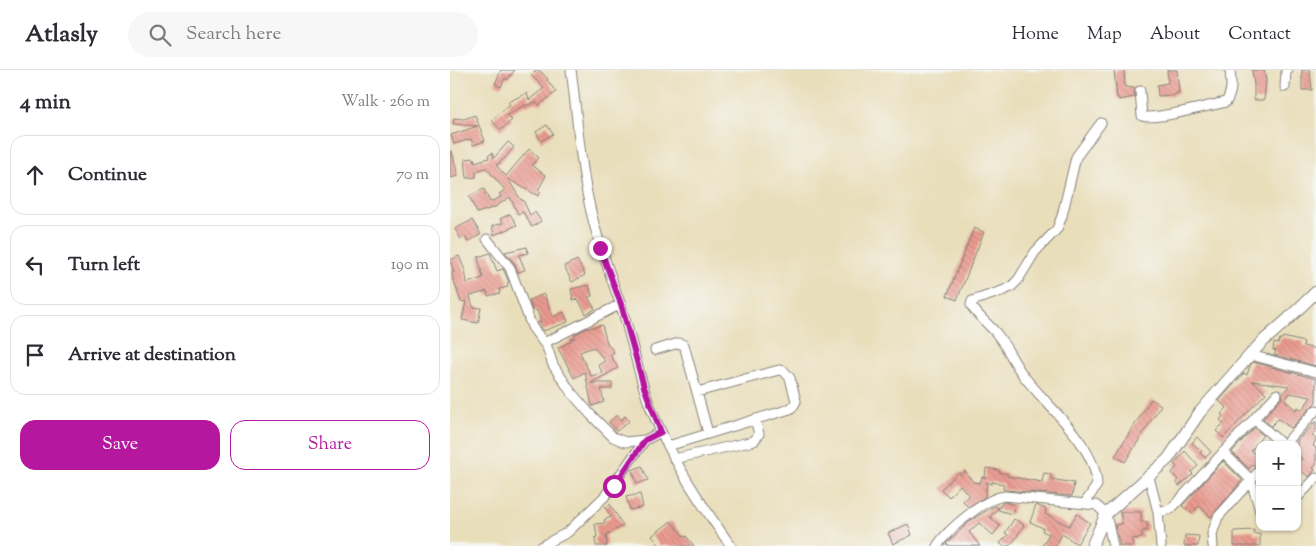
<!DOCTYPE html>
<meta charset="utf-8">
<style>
:root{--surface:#fff;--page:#f7f7f7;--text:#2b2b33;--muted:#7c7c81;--line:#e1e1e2;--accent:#b5179e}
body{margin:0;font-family:"Sorts Mill Goudy",serif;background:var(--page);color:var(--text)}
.controls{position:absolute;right:15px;bottom:15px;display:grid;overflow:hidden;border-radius:10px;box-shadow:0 1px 4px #0004}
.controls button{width:45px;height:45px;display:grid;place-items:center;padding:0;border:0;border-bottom:1px solid var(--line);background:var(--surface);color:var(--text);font:25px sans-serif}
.stop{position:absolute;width:15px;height:15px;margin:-11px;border:4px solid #b5179e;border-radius:50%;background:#fff}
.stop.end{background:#b5179e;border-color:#fff;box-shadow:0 1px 5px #0008}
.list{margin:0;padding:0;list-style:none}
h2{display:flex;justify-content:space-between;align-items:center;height:65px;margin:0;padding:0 20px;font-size:21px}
h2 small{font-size:16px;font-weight:400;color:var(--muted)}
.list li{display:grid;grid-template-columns:32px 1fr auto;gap:15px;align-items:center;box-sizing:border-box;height:80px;margin:0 10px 10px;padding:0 10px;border:1px solid var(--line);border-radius:15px}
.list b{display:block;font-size:19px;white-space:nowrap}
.list em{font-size:16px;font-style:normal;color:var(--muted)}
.actions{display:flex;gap:10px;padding:15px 20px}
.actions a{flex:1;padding:11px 0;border:1px solid var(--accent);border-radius:15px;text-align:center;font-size:18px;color:var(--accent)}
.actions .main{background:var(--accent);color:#fff}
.icon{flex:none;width:28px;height:28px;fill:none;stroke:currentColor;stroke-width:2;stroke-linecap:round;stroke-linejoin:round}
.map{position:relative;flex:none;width:866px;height:476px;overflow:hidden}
header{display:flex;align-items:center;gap:30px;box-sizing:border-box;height:70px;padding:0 25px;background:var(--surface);border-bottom:1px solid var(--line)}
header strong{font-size:24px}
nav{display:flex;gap:28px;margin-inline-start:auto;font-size:18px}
.search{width:350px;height:45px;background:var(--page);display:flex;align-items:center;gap:12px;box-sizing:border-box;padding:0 18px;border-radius:28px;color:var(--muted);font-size:19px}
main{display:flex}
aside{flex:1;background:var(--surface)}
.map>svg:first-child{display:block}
</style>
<header>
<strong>Atlasly</strong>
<div class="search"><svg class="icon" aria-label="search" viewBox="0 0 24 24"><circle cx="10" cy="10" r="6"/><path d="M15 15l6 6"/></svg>Search here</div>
<nav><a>Home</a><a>Map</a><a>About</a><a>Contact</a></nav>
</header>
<main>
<aside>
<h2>4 min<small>Walk · 260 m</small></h2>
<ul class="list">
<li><svg class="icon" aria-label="ahead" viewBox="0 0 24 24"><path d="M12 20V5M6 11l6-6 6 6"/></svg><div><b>Continue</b></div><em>70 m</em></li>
<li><svg class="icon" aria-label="left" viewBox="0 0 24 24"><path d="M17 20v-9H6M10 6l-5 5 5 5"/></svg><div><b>Turn left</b></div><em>190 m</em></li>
<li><svg class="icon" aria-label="arrive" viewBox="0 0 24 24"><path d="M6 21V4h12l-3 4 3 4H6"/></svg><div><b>Arrive at destination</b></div></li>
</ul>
<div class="actions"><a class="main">Save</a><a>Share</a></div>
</aside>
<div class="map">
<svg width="866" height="476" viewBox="0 0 866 476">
<defs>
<pattern id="building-back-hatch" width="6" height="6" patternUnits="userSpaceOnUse" patternTransform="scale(1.25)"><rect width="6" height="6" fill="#ea9a8f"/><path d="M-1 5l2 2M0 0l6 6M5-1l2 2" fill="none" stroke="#c8847c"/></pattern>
</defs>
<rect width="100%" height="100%" fill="#f6f6f2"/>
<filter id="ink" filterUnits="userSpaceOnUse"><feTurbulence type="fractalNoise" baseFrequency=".02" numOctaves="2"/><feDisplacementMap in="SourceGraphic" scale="10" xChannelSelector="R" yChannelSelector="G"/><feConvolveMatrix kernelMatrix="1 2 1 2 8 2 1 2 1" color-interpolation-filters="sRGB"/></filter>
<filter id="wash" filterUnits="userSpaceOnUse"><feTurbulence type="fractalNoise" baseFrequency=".0096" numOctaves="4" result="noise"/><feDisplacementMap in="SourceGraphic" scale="20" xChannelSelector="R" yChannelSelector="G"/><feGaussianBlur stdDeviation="1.12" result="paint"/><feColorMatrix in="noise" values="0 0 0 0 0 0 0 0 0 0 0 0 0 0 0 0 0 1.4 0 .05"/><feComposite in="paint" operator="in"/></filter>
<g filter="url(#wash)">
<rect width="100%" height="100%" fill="#e9deba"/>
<g id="blocks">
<!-- building -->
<path fill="url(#building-back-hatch)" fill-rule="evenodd" d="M 51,0 L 65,0 L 57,10 L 55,8 L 51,17 L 45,14 Z
M 87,0 L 89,0 L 98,9 L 97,10 L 106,22 L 89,35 L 86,32 L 71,37 L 57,45 L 62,50 L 51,60 L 42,50 L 60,34 L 58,32 L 77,23 L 79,30 L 94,18 L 81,5 Z
M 664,0 L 674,0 L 675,17 L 685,18 L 684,27 L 669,30 L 669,28 L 667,28 Z
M 717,0 L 727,0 L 729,23 L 726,23 L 725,25 L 708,26 L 707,15 L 718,13 Z
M 802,0 L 814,0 L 816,11 L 814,30 L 804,30 L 804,15 Z
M 852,0 L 860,0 L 862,20 L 852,20 Z
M 25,45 L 35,71 L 23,75 L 21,69 L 4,74 L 1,65 L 28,56 L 3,54 L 4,48 L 14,49 Z
M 97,55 L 103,64 L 91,71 L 86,62 Z
M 58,72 L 64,77 L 54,89 L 50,91 L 51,92 L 46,95 L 56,106 L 79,79 L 89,88 L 82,95 L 96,106 L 88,120 L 91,122 L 88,126 L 58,109 L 71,130 L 73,130 L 80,145 L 85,142 L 91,151 L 82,157 L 73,142 L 68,144 L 60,127 L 45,137 L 27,143 L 19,126 L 34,119 L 40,132 L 51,127 L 49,124 L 55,120 L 36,98 L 26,101 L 26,107 L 17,108 L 15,89 L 24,88 L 25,92 L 39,88 L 38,86 L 42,83 L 44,88 Z
M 0,81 L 2,81 L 8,106 L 0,108 Z
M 60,144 L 67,155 L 44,165 L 42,156 L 53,153 L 50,149 Z
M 22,150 L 31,164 L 18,172 L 15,166 L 11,169 L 5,159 Z
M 524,158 L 534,162 L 507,230 L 497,226 Z
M 77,177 L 78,183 L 69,185 L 75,200 L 68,202 L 65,194 L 55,182 Z
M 40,183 L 47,201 L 53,199 L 54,201 L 59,212 L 57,213 L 58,217 L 49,219 L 50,223 L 38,226 L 37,221 L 20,226 L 23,237 L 31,238 L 28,253 L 12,250 L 16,231 L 11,232 L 4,211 L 3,211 L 2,202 L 4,202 L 0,190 L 9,186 L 15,200 L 17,213 L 33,208 L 28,187 Z
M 127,190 L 135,205 L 122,212 L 114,196 Z
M 139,215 L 142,226 L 138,227 L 145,239 L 136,244 L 128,229 L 123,230 L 121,219 Z
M 94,224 L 103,247 L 114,242 L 118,252 L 93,261 L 87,253 L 91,252 L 87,240 L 83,241 L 79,230 Z
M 152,255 L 157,273 L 164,282 L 160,285 L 168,298 L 141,313 L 162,313 L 162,319 L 151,319 L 154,332 L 142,336 L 135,302 L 124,308 L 108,278 L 121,271 L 121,269 L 125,268 L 124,265 L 135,259 ZM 144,277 L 155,291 L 148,295 L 153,303 L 141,306 L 130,282 Z
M 833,267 L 854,272 L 853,276 L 866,279 L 866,296 L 824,285 L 826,281 L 823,280 L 824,273 L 828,274 L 830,269 L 832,269 Z
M 803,292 L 866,309 L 866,332 L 841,358 L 828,349 L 821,356 L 813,349 L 832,328 L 833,323 L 839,316 L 802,311 L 816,323 L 773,368 L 766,361 L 774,353 L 770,350 L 773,346 L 771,344 L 777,338 L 769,331 L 794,303 L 797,305 L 800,296 ZM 840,323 L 861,327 L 852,340 L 848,337 L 846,340 L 835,330 Z
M 701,329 L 711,335 L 675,392 L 665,386 Z
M 167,345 L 171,350 L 175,346 L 179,351 L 167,361 L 159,352 Z
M 866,351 L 866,361 L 862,366 L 866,369 L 863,376 L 866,378 L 866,395 L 863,398 L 865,400 L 859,407 L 847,398 L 847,395 L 852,389 L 847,383 L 847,371 Z
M 804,358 L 813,365 L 801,381 L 810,387 L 810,394 L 805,396 L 802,394 L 799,399 L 782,382 Z
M 747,367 L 761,382 L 755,388 L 750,383 L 752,381 L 742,373 Z
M 735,381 L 748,396 L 741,402 L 743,404 L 729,416 L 726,412 L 728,410 L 722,403 L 727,397 L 724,394 Z
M 773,391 L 792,410 L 761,447 L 749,436 L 742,443 L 732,436 Z
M 192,396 L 198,410 L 187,414 L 182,400 Z
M 536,398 L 549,400 L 549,402 L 557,404 L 557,406 L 592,412 L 594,403 L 601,404 L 601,409 L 624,413 L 622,426 L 556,420 L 553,419 L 554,414 L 542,412 L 542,414 L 537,412 L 535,427 L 518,437 L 513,431 L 519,426 L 510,415 L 499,427 L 491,419 L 509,402 L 511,405 L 515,401 L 523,412 L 530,413 L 532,407 L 535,408 Z
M 190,424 L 193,437 L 180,440 L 176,427 Z
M 555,432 L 565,435 L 562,444 L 548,440 L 551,434 Z
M 160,434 L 173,456 L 156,465 L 157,476 L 146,476 L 145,468 L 147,467 L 145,454 L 155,453 L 154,450 L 161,447 L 155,437 Z
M 586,435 L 596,439 L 595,444 L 619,456 L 627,444 L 640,453 L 627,474 L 612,464 L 606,476 L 592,476 L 599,464 L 592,461 L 593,458 L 580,452 Z
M 545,436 L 548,438 L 540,447 L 550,456 L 543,465 L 529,453 L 519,462 L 530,476 L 500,476 L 496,474 L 521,450 Z
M 670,442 L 691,442 L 691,452 L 697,452 L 697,461 L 692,461 L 692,468 L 682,469 L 683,476 L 670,476 L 665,455 L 672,454 Z
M 564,449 L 574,455 L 564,471 L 559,476 L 553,476 L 550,473 L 558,465 L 555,463 Z
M 221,451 L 234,467 L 236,466 L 244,476 L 210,476 L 202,466 Z
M 458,454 L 462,465 L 443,474 L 438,463 Z
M 804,460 L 804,464 L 810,464 L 810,476 L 784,476 L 784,461 Z
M 735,465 L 749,466 L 748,476 L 734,476 Z"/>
</g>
</g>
<g filter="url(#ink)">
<use href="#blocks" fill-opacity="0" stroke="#86807a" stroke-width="1"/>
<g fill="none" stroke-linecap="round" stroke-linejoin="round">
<!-- street casing -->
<g stroke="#86807a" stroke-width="11">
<path id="street" d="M 121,0 C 127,42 129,86 138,128 C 145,164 158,198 170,233 C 181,265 187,299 198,331 C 218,384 248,430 281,476
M 835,17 L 836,1 L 838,0
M 690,21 L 692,46 C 703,51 761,35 776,32 C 783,22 781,11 780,0
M 37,169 L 60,198 L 82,257 L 97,277 L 103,295 L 121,322 L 140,344 L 163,367 L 175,372 L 195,370 L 211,362
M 94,273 L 171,234
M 205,280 L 229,273 L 234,275 L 258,363
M 800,285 L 866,302
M 804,349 L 833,375
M 834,375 L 866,340
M 218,376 L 340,339 L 344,335 L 346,331 L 340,308 L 334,301 L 329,300 L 247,322
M 773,382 L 801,410 L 810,441
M 224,389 L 304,371 L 309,364 L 305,349
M 699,407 L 708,442 L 711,476
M 847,428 L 866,408
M 635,433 L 647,415 C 646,374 596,336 573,305 C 563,292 557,276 546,263 C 539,254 526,245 521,235 L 522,231 L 552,221 L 561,217 L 568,210 L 585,182 L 607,159 L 612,146 L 626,87 L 651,53
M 708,442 L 721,439 L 827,324
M 92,476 L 118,462 L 155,426 L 195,370
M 487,476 C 498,459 535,428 555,426 L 646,435 L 656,444 L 663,476
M 763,476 L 762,464 L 768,447 L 810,400"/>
</g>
<!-- secondary casing -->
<g stroke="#86807a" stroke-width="13">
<path id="secondary" d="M 642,476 L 656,444 L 718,389 L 750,342 L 800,285 L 812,272 L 836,251 L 866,222"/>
</g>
<!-- street -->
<use href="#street" stroke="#fff" stroke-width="9"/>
<!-- secondary -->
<use href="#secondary" stroke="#fff" stroke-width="11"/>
</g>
</g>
<g fill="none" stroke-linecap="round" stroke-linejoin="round" filter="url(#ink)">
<!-- route -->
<path stroke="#b5179e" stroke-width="6" d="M 150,178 L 171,234 L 194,317 L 211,362 L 195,370 L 164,416"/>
</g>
</svg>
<div class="controls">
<button>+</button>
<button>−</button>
</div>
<div class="stop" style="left:164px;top:416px"></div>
<div class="stop end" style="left:150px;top:178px"></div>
</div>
</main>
